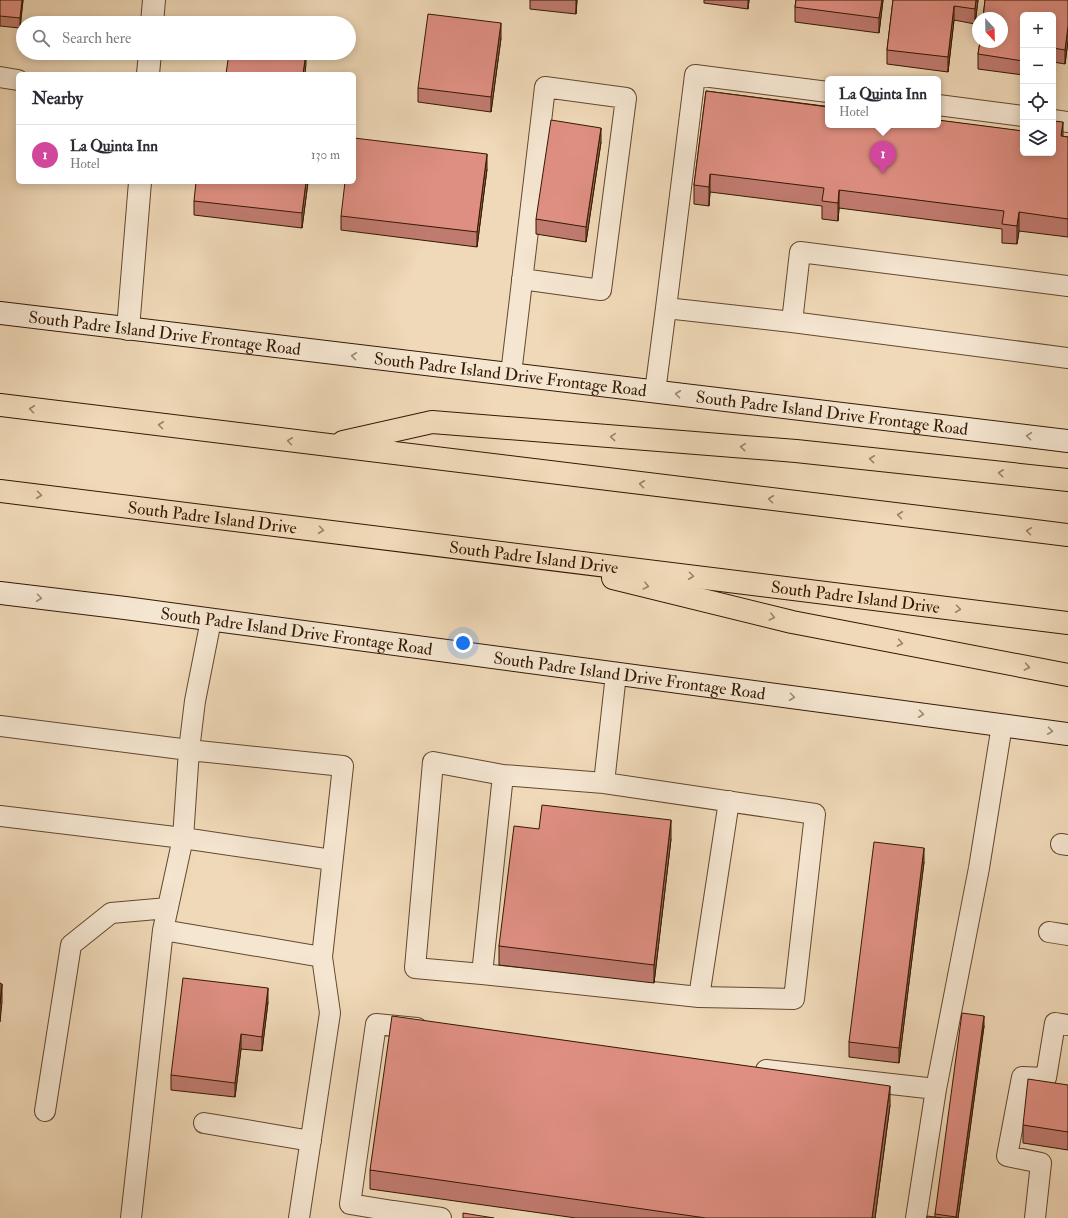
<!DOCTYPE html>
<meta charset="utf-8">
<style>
:root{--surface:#fff;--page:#f7f7f7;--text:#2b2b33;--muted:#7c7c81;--line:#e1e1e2;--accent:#2563eb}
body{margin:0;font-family:"IM FELL Double Pica",serif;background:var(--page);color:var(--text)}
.controls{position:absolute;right:12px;top:12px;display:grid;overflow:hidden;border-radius:6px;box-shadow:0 2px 10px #0003}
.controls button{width:36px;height:36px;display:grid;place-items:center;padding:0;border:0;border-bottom:1px solid var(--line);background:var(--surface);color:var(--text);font:20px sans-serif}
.compass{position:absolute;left:972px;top:12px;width:36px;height:36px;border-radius:50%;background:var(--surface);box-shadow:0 2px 10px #0003;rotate:158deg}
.you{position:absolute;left:463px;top:643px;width:14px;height:14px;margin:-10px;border:3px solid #fff;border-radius:50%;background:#1a73e8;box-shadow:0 0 0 6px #1a73e833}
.badge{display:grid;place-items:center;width:26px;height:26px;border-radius:50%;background:var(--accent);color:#fff;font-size:13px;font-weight:700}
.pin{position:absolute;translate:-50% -33px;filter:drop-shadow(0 1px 2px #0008)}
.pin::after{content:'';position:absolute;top:21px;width:14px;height:12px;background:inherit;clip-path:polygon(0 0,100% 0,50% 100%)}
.popup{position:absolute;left:825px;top:76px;width:116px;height:52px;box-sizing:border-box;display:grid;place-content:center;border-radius:6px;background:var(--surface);filter:drop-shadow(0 1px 3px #0005);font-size:13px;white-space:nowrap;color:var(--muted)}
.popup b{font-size:15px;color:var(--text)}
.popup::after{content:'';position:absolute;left:50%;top:100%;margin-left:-8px;border:8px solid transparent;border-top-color:var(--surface)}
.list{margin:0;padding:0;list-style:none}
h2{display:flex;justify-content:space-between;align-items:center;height:52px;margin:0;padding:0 16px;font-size:17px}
h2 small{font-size:13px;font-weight:400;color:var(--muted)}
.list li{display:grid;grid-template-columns:26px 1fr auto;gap:12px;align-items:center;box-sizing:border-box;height:60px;padding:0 16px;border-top:1px solid var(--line)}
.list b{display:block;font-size:15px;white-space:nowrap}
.list p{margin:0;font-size:13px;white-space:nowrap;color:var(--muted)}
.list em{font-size:13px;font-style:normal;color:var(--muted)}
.icon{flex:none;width:22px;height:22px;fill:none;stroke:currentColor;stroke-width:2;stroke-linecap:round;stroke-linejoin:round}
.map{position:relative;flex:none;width:1068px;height:1218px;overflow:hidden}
.search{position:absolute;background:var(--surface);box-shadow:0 2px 10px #0003;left:16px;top:16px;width:340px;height:44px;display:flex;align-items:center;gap:10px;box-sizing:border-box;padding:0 14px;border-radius:22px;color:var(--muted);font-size:15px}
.panel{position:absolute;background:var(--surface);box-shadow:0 2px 10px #0003;left:16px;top:72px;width:340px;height:112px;border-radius:6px}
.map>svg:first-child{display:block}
</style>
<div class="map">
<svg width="1068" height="1218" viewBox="0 0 1068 1218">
<rect width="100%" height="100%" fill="#f0d9b8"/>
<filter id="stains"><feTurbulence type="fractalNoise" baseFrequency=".005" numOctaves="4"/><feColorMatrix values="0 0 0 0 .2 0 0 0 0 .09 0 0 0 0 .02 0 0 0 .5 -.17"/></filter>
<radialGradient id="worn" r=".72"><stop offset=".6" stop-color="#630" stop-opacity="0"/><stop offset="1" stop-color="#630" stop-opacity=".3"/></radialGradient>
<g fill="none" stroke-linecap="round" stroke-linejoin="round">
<!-- service casing -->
<g stroke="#63482e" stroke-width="22">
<path id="service" d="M 0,77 L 18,80
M 938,105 L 1023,116
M 1053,120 L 1068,122
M 666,308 L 695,75 L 828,92
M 792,322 L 800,252 L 1068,286
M 511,374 C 522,279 534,183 545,87 L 626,98 L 601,290 L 522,279
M 655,392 L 666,308 L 792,322 L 1068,358
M 0,726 L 189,750 L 343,766 L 322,957 L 163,930
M 604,783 L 815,814 L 794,999 L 699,997 L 482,974 L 415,968 L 433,762 L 503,775 L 604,783 L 616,674
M 0,816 L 183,838 L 332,860
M 1061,844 L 1068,845
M 1049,932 L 1068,935
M 482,974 L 503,775
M 699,997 L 729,801
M 766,1070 L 936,1089
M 45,1111 L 71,945 L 111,913 L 168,908
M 204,1123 L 311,1141
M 393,1211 L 441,1218
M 131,1218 L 163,930 L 183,838 L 189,750 L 195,701 L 211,620
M 299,1218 L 330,1013 L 322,957
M 392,1218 L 393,1211 L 350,1204 L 376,1024 L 417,1028
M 916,1218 L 936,1089 L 979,868 L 1002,725
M 1035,1218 L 1041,1163 L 1007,1156 L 1022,1077 L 1046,1078 L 1055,1023 L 1068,1025"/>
</g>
<!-- minor casing -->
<g stroke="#63482e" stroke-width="24">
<path id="minor" d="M 152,23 L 154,0
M 148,74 L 150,53
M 128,329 L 140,182"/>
</g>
<!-- secondary casing -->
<g stroke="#341800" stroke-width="24">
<g id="secondary">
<path id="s1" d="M 0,313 L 1068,441"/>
<path id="s2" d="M 0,593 L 125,608 L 1068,734"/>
</g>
</g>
<!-- motorway casing -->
<g stroke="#341800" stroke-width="24">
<g id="motorway">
<path d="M 0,405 L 1068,535"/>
<path d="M 343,442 L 432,422 L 796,451 L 1068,480"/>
<path id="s3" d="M 0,491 L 1068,623"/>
<path d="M 613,578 L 792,622 L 1068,675"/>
</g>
</g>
<!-- service -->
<use href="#service" stroke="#f5e6d1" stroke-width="20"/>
<!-- minor -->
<use href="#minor" stroke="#f5e6d1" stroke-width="22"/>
<!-- secondary -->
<use href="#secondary" stroke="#f5e6d1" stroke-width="22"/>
<!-- motorway -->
<use href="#motorway" stroke="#f0d9b8" stroke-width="22"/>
</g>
<!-- wall -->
<path fill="#c07b70" stroke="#341800" d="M 0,0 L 23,0 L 20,28 L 0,26 Z
M 530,0 L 577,0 L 576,14 L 530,9 Z
M 704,0 L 749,0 L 748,9 L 704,3 Z
M 796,0 L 883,0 L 879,33 L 795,22 L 795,7 Z
M 893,0 L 978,0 L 975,24 L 954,20 L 948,72 L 887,64 L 887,50 Z
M 985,0 L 1068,0 L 1068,41 L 1065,64 L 1053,62 L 1053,15 L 1023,15 L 1023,75 L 978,69 L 978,54 L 980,42 L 1002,42 L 1002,18 L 983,18 Z
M 501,38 L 491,112 L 418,102 L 418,88 Z
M 706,91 L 1068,137 L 1068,237 L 1019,231 L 1017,244 L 1002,243 L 1002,229 L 839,208 L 838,221 L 822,219 L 822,206 L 710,192 L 709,206 L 694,204 L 694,185 Z
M 601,142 L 586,242 L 536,234 L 536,219 Z
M 487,169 L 477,247 L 341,230 L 341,216 Z
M 308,182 L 302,228 L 194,215 L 194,201 Z
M 539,829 L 671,839 L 654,983 L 499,965 L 499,946 Z
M 924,862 L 899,1063 L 849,1057 L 849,1042 Z
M 268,1002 L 262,1051 L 241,1049 L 235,1097 L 171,1090 L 171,1075 Z
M 984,1026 L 958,1218 L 927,1218 L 935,1217 L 935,1214 Z
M 1068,1085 L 1068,1150 L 1023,1143 L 1023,1125 Z
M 890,1105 L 875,1218 L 576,1218 L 370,1189 L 370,1170 Z"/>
<!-- shaded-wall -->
<path fill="#9c645b" stroke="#341800" d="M 22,0 L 23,0 L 20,28 L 20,18 Z
M 576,0 L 577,0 L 576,14 Z
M 748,0 L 749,0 L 748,9 Z
M 882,0 L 883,0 L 879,33 L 879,18 Z
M 976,0 L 978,0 L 975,24 L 975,9 Z
M 954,6 L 954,20 L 948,72 L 948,57 Z
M 501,23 L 501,38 L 491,112 L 491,97 Z
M 1068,26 L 1068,41 L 1065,64 L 1065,50 Z
M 306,53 L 306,64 L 305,74 L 303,74 Z
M 1063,122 L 1063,141 L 1061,136 Z
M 601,128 L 601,142 L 586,242 L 586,227 Z
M 487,154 L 487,169 L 477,247 L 477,232 Z
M 710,174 L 710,192 L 709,206 L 709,187 Z
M 306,182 L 308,182 L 302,228 L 302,213 Z
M 839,190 L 839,208 L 838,221 L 838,203 Z
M 1019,212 L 1019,231 L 1017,244 L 1017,226 Z
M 671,820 L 671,839 L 654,983 L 654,965 Z
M 924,848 L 924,862 L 899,1063 L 899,1048 Z
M 2,984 L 2,1002 L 0,1022 L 0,1004 Z
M 268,988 L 268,1002 L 262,1051 L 262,1037 Z
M 984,1016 L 984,1026 L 958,1218 L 956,1218 Z
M 241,1034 L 241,1049 L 235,1097 L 235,1083 Z
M 890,1086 L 890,1105 L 875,1218 L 872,1218 Z"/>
<!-- building -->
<path fill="#df8f82" stroke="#341800" d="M 0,0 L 22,0 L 20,18 L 0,16 Z
M 796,0 L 882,0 L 879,18 L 795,7 Z
M 893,0 L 976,0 L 975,9 L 954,6 L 948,57 L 887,50 Z
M 985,0 L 1068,0 L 1068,26 L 1065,50 L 1053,48 L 1053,15 L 1023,15 L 1023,61 L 978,54 L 980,42 L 1002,42 L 1002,18 L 983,18 Z
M 428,14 L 501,23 L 491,97 L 418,88 Z
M 229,53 L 306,53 L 303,74 L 226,74 Z
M 706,91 L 828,107 L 828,125 L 938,125 L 938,120 L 1023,131 L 1023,153 L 1053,153 L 1053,121 L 1063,122 L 1061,136 L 1068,137 L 1068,219 L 1019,212 L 1017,226 L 1002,224 L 1004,211 L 839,190 L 838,203 L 822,201 L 824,188 L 710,174 L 709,187 L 694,185 Z
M 551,120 L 601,128 L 586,227 L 536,219 Z
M 354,138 L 487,154 L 477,232 L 341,216 L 345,182 L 354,182 Z
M 196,182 L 306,182 L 302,213 L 194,201 Z
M 542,805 L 671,820 L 654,965 L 499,946 L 514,826 L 539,829 Z
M 874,842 L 924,848 L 899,1048 L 849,1042 Z
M 183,978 L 268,988 L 262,1037 L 241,1034 L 235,1083 L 171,1075 Z
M 0,983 L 2,984 L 0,1004 Z
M 962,1013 L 984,1016 L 956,1217 L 935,1214 Z
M 392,1016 L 890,1086 L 872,1218 L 706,1218 L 370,1170 Z
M 1028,1079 L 1068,1085 L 1068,1132 L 1023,1125 Z
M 463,1213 L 494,1218 L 463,1218 Z
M 927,1216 L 942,1218 L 927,1218 Z"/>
<!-- one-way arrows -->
<defs><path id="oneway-chevron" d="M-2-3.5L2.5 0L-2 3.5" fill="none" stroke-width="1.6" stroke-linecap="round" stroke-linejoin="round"/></defs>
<g stroke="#9e8973">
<use href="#oneway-chevron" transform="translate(354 356) rotate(-173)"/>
<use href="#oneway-chevron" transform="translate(678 394) rotate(-173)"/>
<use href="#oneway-chevron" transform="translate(1029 436) rotate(-173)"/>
<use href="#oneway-chevron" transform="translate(39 598) rotate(7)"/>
<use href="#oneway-chevron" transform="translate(792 697) rotate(7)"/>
<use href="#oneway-chevron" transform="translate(921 714) rotate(7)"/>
<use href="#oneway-chevron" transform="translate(1050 731) rotate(8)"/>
</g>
<g stroke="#9b8265">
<use href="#oneway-chevron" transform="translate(32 409) rotate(-173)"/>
<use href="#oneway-chevron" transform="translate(161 425) rotate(-173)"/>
<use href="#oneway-chevron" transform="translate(613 437) rotate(-175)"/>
<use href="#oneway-chevron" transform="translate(290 441) rotate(-173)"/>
<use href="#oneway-chevron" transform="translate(743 447) rotate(-175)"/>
<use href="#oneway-chevron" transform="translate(872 459) rotate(-174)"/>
<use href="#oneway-chevron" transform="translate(1001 473) rotate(-174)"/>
<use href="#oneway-chevron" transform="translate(642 484) rotate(-173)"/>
<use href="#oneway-chevron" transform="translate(39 495) rotate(7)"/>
<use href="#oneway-chevron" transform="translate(771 499) rotate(-173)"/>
<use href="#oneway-chevron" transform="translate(900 515) rotate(-173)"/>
<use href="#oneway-chevron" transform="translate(321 530) rotate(7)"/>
<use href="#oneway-chevron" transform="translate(1029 531) rotate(-173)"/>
<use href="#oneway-chevron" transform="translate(691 576) rotate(7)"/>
<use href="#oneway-chevron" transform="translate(646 586) rotate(14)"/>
<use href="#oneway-chevron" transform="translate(958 609) rotate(7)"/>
<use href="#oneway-chevron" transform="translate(772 617) rotate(14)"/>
<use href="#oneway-chevron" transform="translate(900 643) rotate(11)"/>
<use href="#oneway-chevron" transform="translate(1027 667) rotate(11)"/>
</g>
<g text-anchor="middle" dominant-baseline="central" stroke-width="3" stroke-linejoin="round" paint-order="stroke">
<!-- street labels -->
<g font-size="17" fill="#341800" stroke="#f5e6d1">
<text stroke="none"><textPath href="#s1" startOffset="166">South Padre Island Drive Frontage Road</textPath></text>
<text stroke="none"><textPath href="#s1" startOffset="514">South Padre Island Drive Frontage Road</textPath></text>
<text stroke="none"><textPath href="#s1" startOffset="838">South Padre Island Drive Frontage Road</textPath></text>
<text stroke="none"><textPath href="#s3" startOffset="214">South Padre Island Drive</textPath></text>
<text stroke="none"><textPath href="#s3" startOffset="538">South Padre Island Drive</textPath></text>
<text stroke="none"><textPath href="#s3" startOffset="862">South Padre Island Drive</textPath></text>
<text stroke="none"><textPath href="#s2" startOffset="299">South Padre Island Drive Frontage Road</textPath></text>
<text stroke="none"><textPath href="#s2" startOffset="635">South Padre Island Drive Frontage Road</textPath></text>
</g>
</g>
<rect width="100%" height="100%" filter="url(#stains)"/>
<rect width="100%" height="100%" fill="url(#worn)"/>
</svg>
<div class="controls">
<button>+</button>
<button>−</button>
<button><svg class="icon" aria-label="locate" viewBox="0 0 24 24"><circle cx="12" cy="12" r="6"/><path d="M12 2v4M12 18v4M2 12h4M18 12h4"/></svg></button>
<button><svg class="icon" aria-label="layers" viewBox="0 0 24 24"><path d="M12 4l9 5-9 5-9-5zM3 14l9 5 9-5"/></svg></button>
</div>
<svg class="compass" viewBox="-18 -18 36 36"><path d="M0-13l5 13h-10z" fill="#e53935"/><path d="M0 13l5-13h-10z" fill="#7c7c81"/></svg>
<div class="you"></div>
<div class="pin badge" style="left:883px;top:174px;background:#d1479c">1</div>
<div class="popup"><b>La Quinta Inn</b>Hotel</div>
<div class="search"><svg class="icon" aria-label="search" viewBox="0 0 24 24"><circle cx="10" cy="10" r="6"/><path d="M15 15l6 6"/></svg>Search here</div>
<section class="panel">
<h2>Nearby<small></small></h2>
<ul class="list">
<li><span class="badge" style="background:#d1479c">1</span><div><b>La Quinta Inn</b><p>Hotel</p></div><em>130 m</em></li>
</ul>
</section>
</div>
